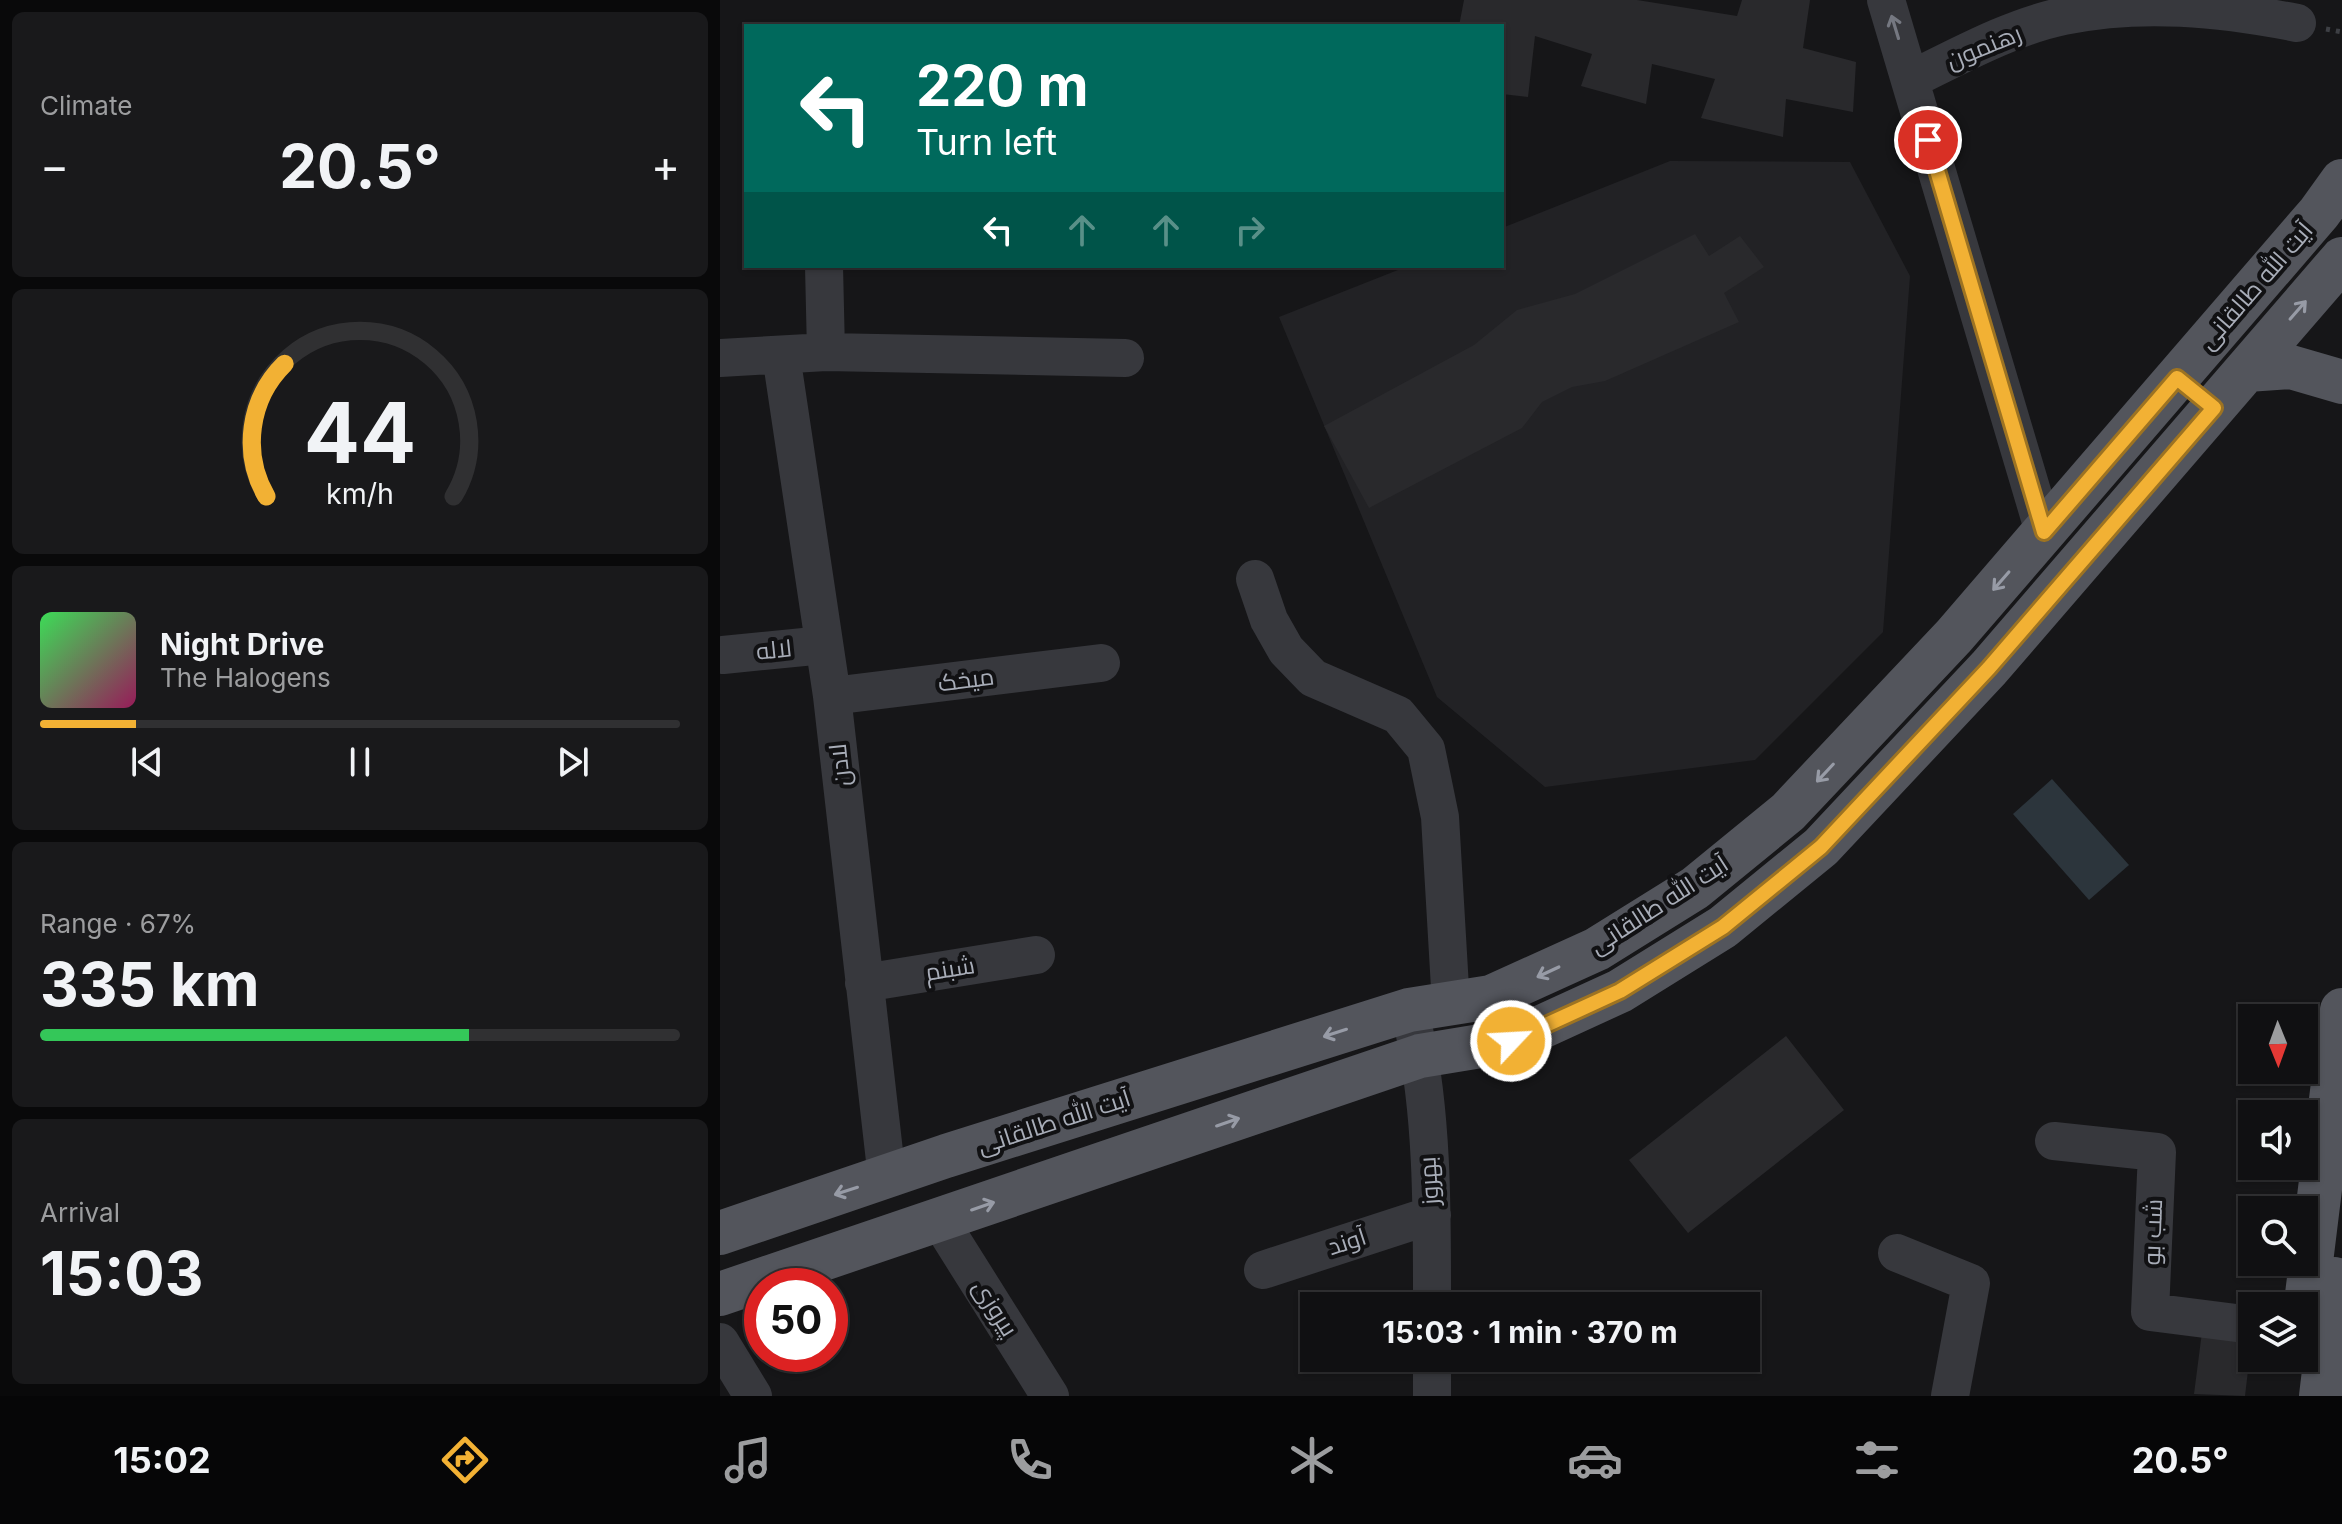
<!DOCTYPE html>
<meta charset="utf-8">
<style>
body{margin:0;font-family:Inter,Cairo,sans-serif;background:#19191b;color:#f1f3f6;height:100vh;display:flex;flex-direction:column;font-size:30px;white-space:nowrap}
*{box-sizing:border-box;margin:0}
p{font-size:26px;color:#9c9d9f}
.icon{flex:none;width:44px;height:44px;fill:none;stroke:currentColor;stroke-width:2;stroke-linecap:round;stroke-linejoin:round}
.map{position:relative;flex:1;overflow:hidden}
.drawer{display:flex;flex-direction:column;gap:12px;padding:12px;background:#09090a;width:720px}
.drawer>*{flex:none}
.guide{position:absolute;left:24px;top:24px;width:760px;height:244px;border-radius:0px;box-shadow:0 2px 6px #0004,0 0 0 2px #303032;background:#00695c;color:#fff;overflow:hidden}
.needle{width:52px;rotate:179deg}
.buttons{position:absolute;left:1518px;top:1004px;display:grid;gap:16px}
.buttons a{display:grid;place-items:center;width:80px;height:80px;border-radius:0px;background:#101012;box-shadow:0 2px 6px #0004,0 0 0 2px #303032;font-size:40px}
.speed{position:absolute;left:24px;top:1268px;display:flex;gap:16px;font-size:40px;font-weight:700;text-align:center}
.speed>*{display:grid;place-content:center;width:104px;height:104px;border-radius:50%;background:#101012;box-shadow:0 2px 6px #0004,0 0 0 2px #303032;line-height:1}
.speed .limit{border:12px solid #d22;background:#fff;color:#111}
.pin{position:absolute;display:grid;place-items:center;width:68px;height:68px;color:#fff;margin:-34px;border:4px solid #fff;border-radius:50%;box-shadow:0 2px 8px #0007}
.me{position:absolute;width:88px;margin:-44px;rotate:65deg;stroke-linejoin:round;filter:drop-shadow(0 0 6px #0008)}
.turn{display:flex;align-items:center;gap:28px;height:168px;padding:0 40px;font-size:36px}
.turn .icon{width:104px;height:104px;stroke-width:2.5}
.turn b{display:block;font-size:56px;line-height:68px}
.lanes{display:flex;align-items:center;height:76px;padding:0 40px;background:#0003;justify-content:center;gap:40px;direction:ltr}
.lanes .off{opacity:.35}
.big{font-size:60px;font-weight:700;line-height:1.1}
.drawer .tile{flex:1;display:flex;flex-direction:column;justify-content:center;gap:12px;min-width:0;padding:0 28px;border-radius:12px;background:#19191b}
.drawer .dial{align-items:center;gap:0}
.dial svg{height:208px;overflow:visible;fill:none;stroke:#303032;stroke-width:7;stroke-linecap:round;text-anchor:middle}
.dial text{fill:#f1f3f6;stroke:none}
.song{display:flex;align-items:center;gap:24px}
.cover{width:96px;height:96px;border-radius:12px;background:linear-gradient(135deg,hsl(130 70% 55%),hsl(330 70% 35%))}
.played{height:8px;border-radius:4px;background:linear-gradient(90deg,#f2b134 15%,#303032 15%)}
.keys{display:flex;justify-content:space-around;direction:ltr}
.heat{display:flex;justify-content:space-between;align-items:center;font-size:44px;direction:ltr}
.charge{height:12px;border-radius:6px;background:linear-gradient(90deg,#34c759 67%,#303032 0)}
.trip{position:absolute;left:580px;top:1292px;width:460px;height:80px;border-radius:0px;background:#101012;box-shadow:0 2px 6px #0004,0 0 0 2px #303032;font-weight:700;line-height:80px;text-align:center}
.dock{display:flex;height:128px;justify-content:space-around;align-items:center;background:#060607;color:#9c9d9f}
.dock .icon{width:56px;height:56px}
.dock .active{color:#f2b134}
.dock b{font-size:36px;color:#f1f3f6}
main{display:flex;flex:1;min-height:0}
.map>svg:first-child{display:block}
.built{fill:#222225}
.water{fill:#2c353c}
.building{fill:#29292c}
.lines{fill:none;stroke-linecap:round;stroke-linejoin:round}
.path{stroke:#3d3f44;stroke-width:5;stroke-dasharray:4 6;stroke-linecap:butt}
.minor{stroke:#37383d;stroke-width:38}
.major{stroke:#53555c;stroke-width:44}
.oneway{stroke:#757881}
.oneway2{stroke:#979ba6}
.route-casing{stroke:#9d7322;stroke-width:20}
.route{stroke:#f2b134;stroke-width:14}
.labels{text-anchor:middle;stroke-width:8;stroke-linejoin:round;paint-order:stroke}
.street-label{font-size:24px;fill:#a8adb8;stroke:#111113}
</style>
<main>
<section class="drawer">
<div class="tile"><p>Climate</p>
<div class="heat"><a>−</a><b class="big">20.5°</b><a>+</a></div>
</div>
<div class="tile dial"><svg viewBox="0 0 100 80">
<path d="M14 69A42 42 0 1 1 86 69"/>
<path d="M14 69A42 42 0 0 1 21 18" stroke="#f2b134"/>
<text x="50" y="56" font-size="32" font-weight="700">44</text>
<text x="50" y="72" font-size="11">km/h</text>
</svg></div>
<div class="tile">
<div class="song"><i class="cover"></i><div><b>Night Drive</b><p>The Halogens</p></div></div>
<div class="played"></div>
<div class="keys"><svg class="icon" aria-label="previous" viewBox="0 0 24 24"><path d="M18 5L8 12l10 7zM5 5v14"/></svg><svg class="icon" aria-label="pause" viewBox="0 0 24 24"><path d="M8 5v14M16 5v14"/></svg><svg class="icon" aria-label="next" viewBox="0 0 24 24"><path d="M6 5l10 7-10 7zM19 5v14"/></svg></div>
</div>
<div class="tile"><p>Range · 67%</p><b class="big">335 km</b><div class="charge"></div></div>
<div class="tile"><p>Arrival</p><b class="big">15:03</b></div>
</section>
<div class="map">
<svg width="1622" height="1396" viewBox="0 0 1622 1396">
<rect width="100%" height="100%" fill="#161618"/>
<path class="built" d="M 950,161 L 1130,162 L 1190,276 L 1163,632 L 1035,760 L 825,787 L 717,697 L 559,317 L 688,266 L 782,266 L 782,228 Z"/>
<path class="water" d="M 1332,779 L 1409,865 L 1369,900 L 1293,814 Z"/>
<path class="building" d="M 744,0 L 917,0 L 1017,16 L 1022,0 L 1090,0 L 1083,48 L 1136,62 L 1133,112 L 1066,99 L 1063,137 L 981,118 L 995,79 L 932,64 L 926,104 L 861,86 L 872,54 L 815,36 L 808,97 L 782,94 L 782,26 L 739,26 Z
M 975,234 L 989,256 L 1020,236 L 1044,267 L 1004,293 L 1019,322 L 885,381 L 852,387 L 822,402 L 802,428 L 649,508 L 604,426 L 754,345 L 797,310 L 855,294 Z
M 1066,1036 L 1124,1110 L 968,1233 L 909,1160 Z
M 1502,1331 L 1531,1345 L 1525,1396 L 1474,1394 L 1482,1332 Z"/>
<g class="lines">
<path class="path" d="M 1606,29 L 1622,32"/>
<path class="minor" d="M 1166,0 L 1324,532
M 1190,80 C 1239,56 1291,27 1344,16 C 1422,0 1500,8 1577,23
M 104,266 L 106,352
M 61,355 L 112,696 L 167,1178
M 0,358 L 106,352 L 405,358
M 535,579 L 549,620 L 566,650 L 593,678 L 678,715 L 706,749 L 720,817 L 731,1005
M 3,655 L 104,645
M 112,696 L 381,663
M 144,983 L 316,955
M 694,1030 C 713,1117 712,1217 712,1306
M 1334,1141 L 1437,1152 L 1430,1312 L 1532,1325
M 220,1221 L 330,1396
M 1177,1253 L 1251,1283 L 1230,1396
M 543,1270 L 712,1215
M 0,1342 L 33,1396
M 712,1358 L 712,1396"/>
<path class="major" d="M 1527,370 L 1571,367 L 1622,382
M 0,1233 L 226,1156 L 689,1010 L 771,997 L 877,949 L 975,888 L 1068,812 L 1234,636 L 1599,213 L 1622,181
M 0,1294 L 700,1056 L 791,1041 L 900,991 L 1003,927 L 1101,847 L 1269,668 L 1622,259
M 1584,1319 L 1622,1010
M 1601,1396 L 1615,1279"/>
</g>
<defs><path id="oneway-shaft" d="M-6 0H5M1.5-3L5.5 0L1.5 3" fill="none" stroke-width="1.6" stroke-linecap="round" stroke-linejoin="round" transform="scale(2)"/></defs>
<use class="oneway" href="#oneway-shaft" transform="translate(1175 27) rotate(-107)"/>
<g class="oneway2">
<use href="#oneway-shaft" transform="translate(1578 310) rotate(-49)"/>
<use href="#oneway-shaft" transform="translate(1281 581) rotate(131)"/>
<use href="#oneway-shaft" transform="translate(1105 773) rotate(133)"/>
<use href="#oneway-shaft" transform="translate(828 972) rotate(155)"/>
<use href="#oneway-shaft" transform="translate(615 1033) rotate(162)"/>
<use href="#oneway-shaft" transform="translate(508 1122) rotate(-19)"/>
<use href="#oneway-shaft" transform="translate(126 1191) rotate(162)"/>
<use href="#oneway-shaft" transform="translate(263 1206) rotate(-19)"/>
</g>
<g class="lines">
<defs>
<path id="route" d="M 791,1041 L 900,991 L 1003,927 L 1101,847 L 1269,668 L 1494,408 L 1457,378 L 1324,532 L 1208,140"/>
</defs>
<use href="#route" class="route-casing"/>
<use href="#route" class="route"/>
</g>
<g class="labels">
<g class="street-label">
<text transform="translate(1264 47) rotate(-22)" y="8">رهنمون</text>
<text transform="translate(1536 286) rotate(-49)" y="8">آیت الله طالقانی</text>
<text transform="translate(54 650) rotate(-6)" y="8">لاله</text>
<text transform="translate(246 680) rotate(-7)" y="8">میخک</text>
<text transform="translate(120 765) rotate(-96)" y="8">لادن</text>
<text transform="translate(939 905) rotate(-33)" y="8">آیت الله طالقانی</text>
<text transform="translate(230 969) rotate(-9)" y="8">شبنم</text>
<text transform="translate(334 1122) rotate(-18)" y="8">آیت الله طالقانی</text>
<text transform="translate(709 1181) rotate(-94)" y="8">بهروز</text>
<text transform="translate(1433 1232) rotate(-88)" y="8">شب بو</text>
<text transform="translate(627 1242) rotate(-18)" y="8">آوند</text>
<text transform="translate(275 1308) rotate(58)" y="8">پیروزی</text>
</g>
</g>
</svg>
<div class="buttons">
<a><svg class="needle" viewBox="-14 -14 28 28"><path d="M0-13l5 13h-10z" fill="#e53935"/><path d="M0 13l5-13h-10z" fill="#9c9d9f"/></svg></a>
<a><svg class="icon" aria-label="sound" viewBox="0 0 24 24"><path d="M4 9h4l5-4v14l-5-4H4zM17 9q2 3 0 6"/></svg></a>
<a><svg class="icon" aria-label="search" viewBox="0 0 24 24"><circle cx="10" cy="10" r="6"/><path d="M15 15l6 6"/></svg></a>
<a><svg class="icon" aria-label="layers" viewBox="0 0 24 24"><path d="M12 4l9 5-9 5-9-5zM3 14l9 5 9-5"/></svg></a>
</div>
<div class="speed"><div class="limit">50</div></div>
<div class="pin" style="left:1208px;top:140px;background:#d93025"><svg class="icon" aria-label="arrive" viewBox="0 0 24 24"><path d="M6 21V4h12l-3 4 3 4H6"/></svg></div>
<svg class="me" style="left:791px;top:1041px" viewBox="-20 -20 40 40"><circle r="17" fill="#f2b134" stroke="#fff" stroke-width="3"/><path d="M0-11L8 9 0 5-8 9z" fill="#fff"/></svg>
<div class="trip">15:03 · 1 min · 370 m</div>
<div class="guide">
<div class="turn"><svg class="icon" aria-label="left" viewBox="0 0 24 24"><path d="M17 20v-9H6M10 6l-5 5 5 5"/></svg><div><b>220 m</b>Turn left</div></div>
<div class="lanes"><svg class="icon" aria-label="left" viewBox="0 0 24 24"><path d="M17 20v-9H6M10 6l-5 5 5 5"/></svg><svg class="icon off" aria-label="ahead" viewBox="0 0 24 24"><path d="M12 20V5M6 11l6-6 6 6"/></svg><svg class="icon off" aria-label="ahead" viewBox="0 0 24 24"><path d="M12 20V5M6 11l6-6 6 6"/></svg><svg class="icon off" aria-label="right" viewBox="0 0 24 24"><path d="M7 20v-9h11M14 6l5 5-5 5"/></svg></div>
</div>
</div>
</main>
<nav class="dock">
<b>15:02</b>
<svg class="icon active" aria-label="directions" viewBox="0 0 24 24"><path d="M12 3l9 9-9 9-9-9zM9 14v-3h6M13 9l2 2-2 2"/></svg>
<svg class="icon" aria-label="music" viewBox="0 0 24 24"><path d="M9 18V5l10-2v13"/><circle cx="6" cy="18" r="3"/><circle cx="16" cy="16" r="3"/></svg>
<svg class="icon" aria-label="phone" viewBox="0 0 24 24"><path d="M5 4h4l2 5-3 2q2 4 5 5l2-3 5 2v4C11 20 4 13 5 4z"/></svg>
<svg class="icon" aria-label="climate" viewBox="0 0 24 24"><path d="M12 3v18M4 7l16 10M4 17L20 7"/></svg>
<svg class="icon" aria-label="car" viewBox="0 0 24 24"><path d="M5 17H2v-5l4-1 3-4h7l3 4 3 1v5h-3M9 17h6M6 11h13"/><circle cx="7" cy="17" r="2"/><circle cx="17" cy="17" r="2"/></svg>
<svg class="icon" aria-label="filters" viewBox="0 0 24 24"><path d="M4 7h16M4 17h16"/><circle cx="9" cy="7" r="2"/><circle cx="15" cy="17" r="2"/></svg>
<b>20.5°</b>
</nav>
